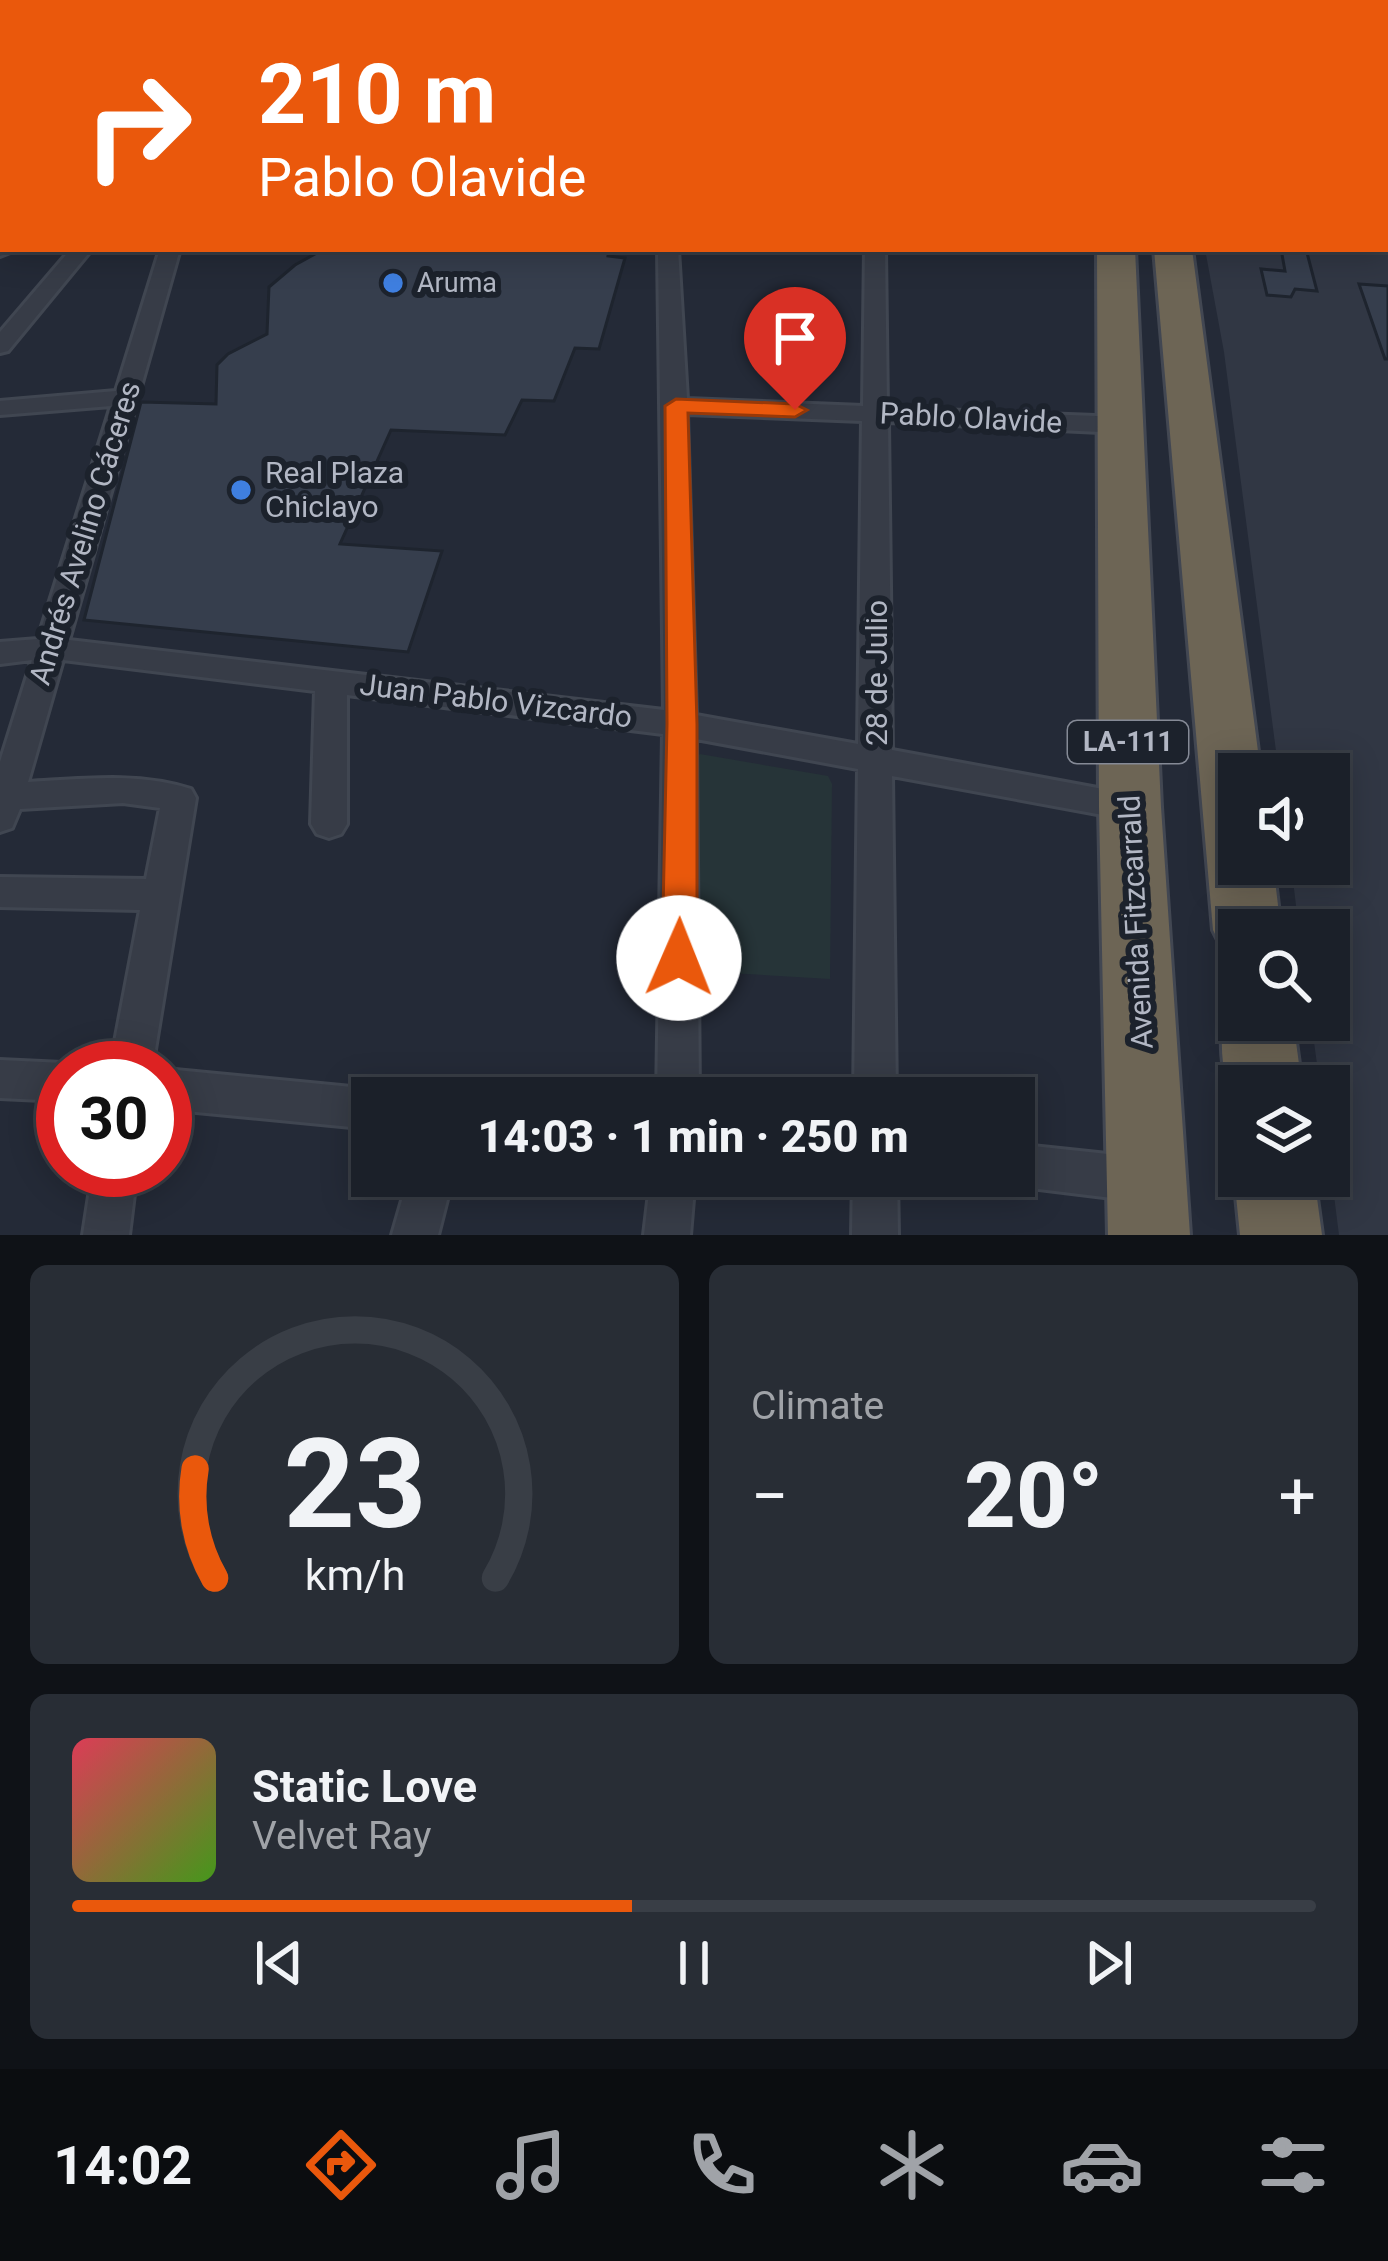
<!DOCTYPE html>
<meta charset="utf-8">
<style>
body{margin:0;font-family:Roboto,sans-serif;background:#282d35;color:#f1f3f6;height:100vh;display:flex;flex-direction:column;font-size:45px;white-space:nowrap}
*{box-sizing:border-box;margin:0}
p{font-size:39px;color:#a0a3a8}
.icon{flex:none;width:66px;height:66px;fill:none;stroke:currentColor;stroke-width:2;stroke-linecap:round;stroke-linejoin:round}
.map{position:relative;height:1235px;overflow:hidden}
.side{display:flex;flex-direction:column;gap:30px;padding:30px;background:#0f1217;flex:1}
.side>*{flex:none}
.guide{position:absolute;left:0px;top:0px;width:1389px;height:252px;box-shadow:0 6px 30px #0003,0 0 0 3px #393e46;background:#ea580c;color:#fff;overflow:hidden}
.tools{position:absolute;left:1218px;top:753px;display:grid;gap:24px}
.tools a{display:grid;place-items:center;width:132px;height:132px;border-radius:0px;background:#1b2029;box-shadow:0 6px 30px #0003,0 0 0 3px #393e46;font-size:60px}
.speed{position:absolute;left:36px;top:1041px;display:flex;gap:24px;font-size:60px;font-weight:700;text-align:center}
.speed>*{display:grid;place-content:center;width:156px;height:156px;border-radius:50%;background:#1b2029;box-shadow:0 6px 30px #0003,0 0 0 3px #393e46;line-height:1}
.speed .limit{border:18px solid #d22;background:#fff;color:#111}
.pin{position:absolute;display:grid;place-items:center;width:102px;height:102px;color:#fff;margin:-123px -51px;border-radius:50% 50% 50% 0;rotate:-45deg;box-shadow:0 0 12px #0007}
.pin .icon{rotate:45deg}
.me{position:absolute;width:132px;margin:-66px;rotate:1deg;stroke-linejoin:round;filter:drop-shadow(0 0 9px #0008)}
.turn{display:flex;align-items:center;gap:42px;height:252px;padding:0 60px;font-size:54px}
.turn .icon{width:156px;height:156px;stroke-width:2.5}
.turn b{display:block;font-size:84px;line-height:102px}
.big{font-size:90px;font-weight:800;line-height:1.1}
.side .widget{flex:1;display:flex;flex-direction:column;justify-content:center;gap:18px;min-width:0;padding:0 42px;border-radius:18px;background:#282d35}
.side .dial{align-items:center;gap:0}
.dial svg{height:312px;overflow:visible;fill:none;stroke:#393e46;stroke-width:7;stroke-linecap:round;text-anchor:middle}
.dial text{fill:#f1f3f6;stroke:none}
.song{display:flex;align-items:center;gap:36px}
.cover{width:144px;height:144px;border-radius:18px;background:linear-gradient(135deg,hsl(350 70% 55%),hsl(100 70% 35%))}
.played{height:12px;border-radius:6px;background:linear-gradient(90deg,#ea580c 45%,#393e46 45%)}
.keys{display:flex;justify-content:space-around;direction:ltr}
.heat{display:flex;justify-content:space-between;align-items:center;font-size:66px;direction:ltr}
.side .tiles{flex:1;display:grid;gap:30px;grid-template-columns:1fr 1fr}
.widget:last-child{grid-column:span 2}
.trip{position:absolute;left:351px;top:1077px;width:684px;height:120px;border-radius:0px;background:#1b2029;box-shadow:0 6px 30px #0003,0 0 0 3px #393e46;font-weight:800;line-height:120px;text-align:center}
.dock{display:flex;height:192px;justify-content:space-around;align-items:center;background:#0b0d10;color:#a0a3a8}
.dock .icon{width:84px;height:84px}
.dock .selected{color:#ea580c}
.dock b{font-size:54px;color:#f1f3f6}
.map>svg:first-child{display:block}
.airport{fill:#313744}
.green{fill:#263438}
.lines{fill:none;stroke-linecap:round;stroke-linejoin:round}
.canal{fill:#182133;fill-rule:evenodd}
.building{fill:#363e4d;stroke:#1e242e;stroke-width:3}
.street-casing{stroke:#404651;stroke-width:6}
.secondary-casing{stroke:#404651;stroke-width:6}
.primary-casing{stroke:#404651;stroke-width:6}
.highway-casing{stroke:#424752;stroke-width:6}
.street{fill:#373c47;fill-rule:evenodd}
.secondary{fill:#464c5a;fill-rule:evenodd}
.primary{fill:#555b67;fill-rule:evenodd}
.highway{fill:#6d6555;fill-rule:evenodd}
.route{fill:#ea580c;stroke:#983908;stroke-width:3}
.shop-dot{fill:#3f7fe0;stroke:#1c222c;stroke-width:4.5}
.labels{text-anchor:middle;stroke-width:12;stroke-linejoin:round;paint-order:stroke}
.far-poi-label{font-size:27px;fill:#b2b7c4;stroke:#1c222c;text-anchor:start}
.shield{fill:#1c222c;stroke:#858a96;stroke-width:3}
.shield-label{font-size:27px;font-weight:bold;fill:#b2b7c4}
.street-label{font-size:30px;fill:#b2b7c4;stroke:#1c222c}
.poi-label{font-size:30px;fill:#b2b7c4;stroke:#1c222c;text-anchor:start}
</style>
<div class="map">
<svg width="1388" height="1235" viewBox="0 0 1388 1235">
<rect width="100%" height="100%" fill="#242a37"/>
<path class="airport" d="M 1181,0 L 1388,0 L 1388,1235 L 1339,1235 L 1329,1156 L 1329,1086 L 1320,1086 L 1311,1020 L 1329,1020 L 1329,930 L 1299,930 L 1291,864 L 1329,864 L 1329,774 L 1279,774 L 1224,352 L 1205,249 L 1386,249 L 1386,3 Z"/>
<path class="green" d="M 700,754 L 828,776 L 832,784 L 830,979 L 694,971 L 692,762 Z"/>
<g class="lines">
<path class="canal" d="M 1113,0 L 1127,0 L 1128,3 L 1114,3 Z"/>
</g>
<path class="building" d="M 324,249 L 609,249 L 608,256 L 625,258 L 599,349 L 575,348 L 554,401 L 522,400 L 505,435 L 391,430 L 340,544 L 442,551 L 408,652 L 84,620 L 141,402 L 216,404 L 217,365 L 228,354 L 267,334 L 269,287 L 295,265 Z
M 1281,249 L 1306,249 L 1317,291 L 1295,289 L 1291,297 L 1267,295 L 1261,269 L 1285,271 Z
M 1359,284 L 1388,286 L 1388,359 L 1385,359 Z"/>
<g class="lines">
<defs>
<path id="street" d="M 3,53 L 3,63 L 0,64 L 0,54 Z
M 0,115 L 3,115 L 0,126 Z
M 3,243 L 3,249 L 18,249 L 0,256 Z
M 71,249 L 92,249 L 8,351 L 0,353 L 0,332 Z
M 160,249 L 180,249 L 69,640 L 664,710 L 658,249 L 678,249 L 687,399 L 863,406 L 865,249 L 885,249 L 887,408 L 1122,417 L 1135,425 L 1122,433 L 888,422 L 892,750 L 1130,794 L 1142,797 L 1147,807 L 1142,817 L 1130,820 L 892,776 L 896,1098 L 854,1098 L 858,769 L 696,739 L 699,1098 L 657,1098 L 663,734 L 347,695 L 347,824 L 341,834 L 329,838 L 317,834 L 311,824 L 315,691 L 63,660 L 28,782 C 82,779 138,772 191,789 L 196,798 L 152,1068 L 110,1068 L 140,910 L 0,907 L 0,877 L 146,879 L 160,808 L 123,803 L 20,809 L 12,828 L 0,832 L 0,762 L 32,660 L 0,664 L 0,642 L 38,639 L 111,406 L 0,415 L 0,401 L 116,391 ZM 687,414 L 862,421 L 858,744 L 696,715 Z
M 0,1060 L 63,1063 L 77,1068 L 63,1068 L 63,1101 L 0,1098 Z
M 165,1069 L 372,1089 L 388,1098 L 372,1098 L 372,1129 L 165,1109 Z
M 1014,1144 L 1145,1158 L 1161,1165 L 1167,1180 L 1161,1195 L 1145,1202 L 1014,1186 L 997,1176 L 1014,1176 Z
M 93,1170 L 137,1170 L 129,1235 L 83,1235 Z
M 409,1176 L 453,1176 L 438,1235 L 392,1235 Z
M 651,1176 L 695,1176 L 690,1235 L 644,1235 Z
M 853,1176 L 897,1176 L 898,1235 L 852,1235 Z"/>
<path id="secondary" d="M 550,0 L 570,0 L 570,3 L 550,3 Z
M 0,5 L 3,5 L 3,17 L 0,17 Z"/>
<path id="primary" d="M 0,59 L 3,59 L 3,75 L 0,75 Z"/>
<path id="highway" d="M 1091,0 L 1117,0 L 1117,3 L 1091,3 Z
M 1132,0 L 1158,0 L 1158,3 L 1132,3 Z
M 1097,249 L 1135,249 L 1161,807 L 1190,1235 L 1108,1235 L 1099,807 Z
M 1154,249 L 1192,249 L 1261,774 L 1239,774 L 1239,864 L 1273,864 L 1281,930 L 1239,930 L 1239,956 L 1223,950 L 1213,930 Z
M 1239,994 L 1239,1020 L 1293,1020 L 1302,1086 L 1239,1086 L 1239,1111 C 1220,1079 1216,1031 1231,997 Z
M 1239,1165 L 1239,1176 L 1314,1176 L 1322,1235 L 1240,1235 L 1234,1176 Z"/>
</defs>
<use href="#street" class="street-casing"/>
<use href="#secondary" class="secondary-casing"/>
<use href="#primary" class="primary-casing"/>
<use href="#highway" class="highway-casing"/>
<use href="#street" class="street"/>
<use href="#secondary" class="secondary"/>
<use href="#primary" class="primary"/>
<use href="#highway" class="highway"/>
</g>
<path class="route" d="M 676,399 L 795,404 L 807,410 L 795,417 L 688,413 L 697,724 L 697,958 L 692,969 L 679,973 L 667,969 L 662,958 L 667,724 L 665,406 Z"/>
<g class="shop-dot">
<circle cx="393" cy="283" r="12"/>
<circle cx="241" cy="490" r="12"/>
</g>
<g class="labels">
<g class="far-poi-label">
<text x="417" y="292">Aruma</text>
</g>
<rect class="shield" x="1068" y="721" width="120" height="42" rx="9"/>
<g class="shield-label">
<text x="1128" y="751">LA-111</text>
</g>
<g class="street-label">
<text transform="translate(971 418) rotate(3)" y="10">Pablo Olavide</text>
<text transform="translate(85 533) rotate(-73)" y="10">Andrés Avelino Cáceres</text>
<text transform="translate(877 673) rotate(-90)" y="10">28 de Julio</text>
<text transform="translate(496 701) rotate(7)" y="10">Juan Pablo Vizcardo</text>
<text transform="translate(1136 922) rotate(-93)" y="10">Avenida Fitzcarrald</text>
</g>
<g class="poi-label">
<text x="265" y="483">Real Plaza<tspan x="265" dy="34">Chiclayo</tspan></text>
</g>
</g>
</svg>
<div class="tools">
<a><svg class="icon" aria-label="sound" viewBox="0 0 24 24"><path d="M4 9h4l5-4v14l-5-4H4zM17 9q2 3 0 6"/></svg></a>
<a><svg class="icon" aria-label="search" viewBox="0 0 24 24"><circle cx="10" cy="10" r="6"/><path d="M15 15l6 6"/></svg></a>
<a><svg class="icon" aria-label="layers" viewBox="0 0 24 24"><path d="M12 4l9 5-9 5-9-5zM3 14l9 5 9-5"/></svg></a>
</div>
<div class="speed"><div class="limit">30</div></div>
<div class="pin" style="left:795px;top:410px;background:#d93025"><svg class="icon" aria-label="arrive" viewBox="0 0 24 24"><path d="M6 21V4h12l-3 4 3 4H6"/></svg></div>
<svg class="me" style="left:679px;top:958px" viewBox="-20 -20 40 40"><circle r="19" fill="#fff"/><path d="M0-13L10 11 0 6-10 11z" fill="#ea580c"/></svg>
<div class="trip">14:03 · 1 min · 250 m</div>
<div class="guide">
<div class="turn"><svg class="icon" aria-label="right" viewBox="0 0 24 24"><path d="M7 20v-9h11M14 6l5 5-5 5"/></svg><div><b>210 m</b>Pablo Olavide</div></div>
</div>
</div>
<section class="side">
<div class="tiles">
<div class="widget dial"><svg viewBox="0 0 100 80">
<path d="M14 69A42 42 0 1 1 86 69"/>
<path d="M14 69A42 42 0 0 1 9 41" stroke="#ea580c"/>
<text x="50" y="56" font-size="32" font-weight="700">23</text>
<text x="50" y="72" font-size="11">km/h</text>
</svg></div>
<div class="widget"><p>Climate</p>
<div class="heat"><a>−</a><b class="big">20°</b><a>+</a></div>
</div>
<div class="widget">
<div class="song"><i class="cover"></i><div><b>Static Love</b><p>Velvet Ray</p></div></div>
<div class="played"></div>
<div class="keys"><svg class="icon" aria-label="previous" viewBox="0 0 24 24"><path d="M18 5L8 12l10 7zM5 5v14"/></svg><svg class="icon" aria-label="pause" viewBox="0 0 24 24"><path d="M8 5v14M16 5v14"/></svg><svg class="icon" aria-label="next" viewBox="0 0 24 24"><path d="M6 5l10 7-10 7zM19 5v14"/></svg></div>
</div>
</div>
</section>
<nav class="dock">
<b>14:02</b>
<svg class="icon selected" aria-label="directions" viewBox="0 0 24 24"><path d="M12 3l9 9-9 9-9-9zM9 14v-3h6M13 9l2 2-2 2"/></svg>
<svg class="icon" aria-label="music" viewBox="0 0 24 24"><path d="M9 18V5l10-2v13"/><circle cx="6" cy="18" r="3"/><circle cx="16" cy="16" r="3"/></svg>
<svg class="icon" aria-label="phone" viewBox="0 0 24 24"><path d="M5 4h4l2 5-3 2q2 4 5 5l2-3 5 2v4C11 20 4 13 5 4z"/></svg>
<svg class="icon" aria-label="climate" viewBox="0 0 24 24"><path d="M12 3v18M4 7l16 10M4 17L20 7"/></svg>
<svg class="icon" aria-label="car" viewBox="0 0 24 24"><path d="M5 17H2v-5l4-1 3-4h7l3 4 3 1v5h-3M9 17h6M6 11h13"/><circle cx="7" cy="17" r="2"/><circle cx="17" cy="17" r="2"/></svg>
<svg class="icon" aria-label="filters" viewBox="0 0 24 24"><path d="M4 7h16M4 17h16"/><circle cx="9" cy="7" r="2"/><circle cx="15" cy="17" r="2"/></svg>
</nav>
